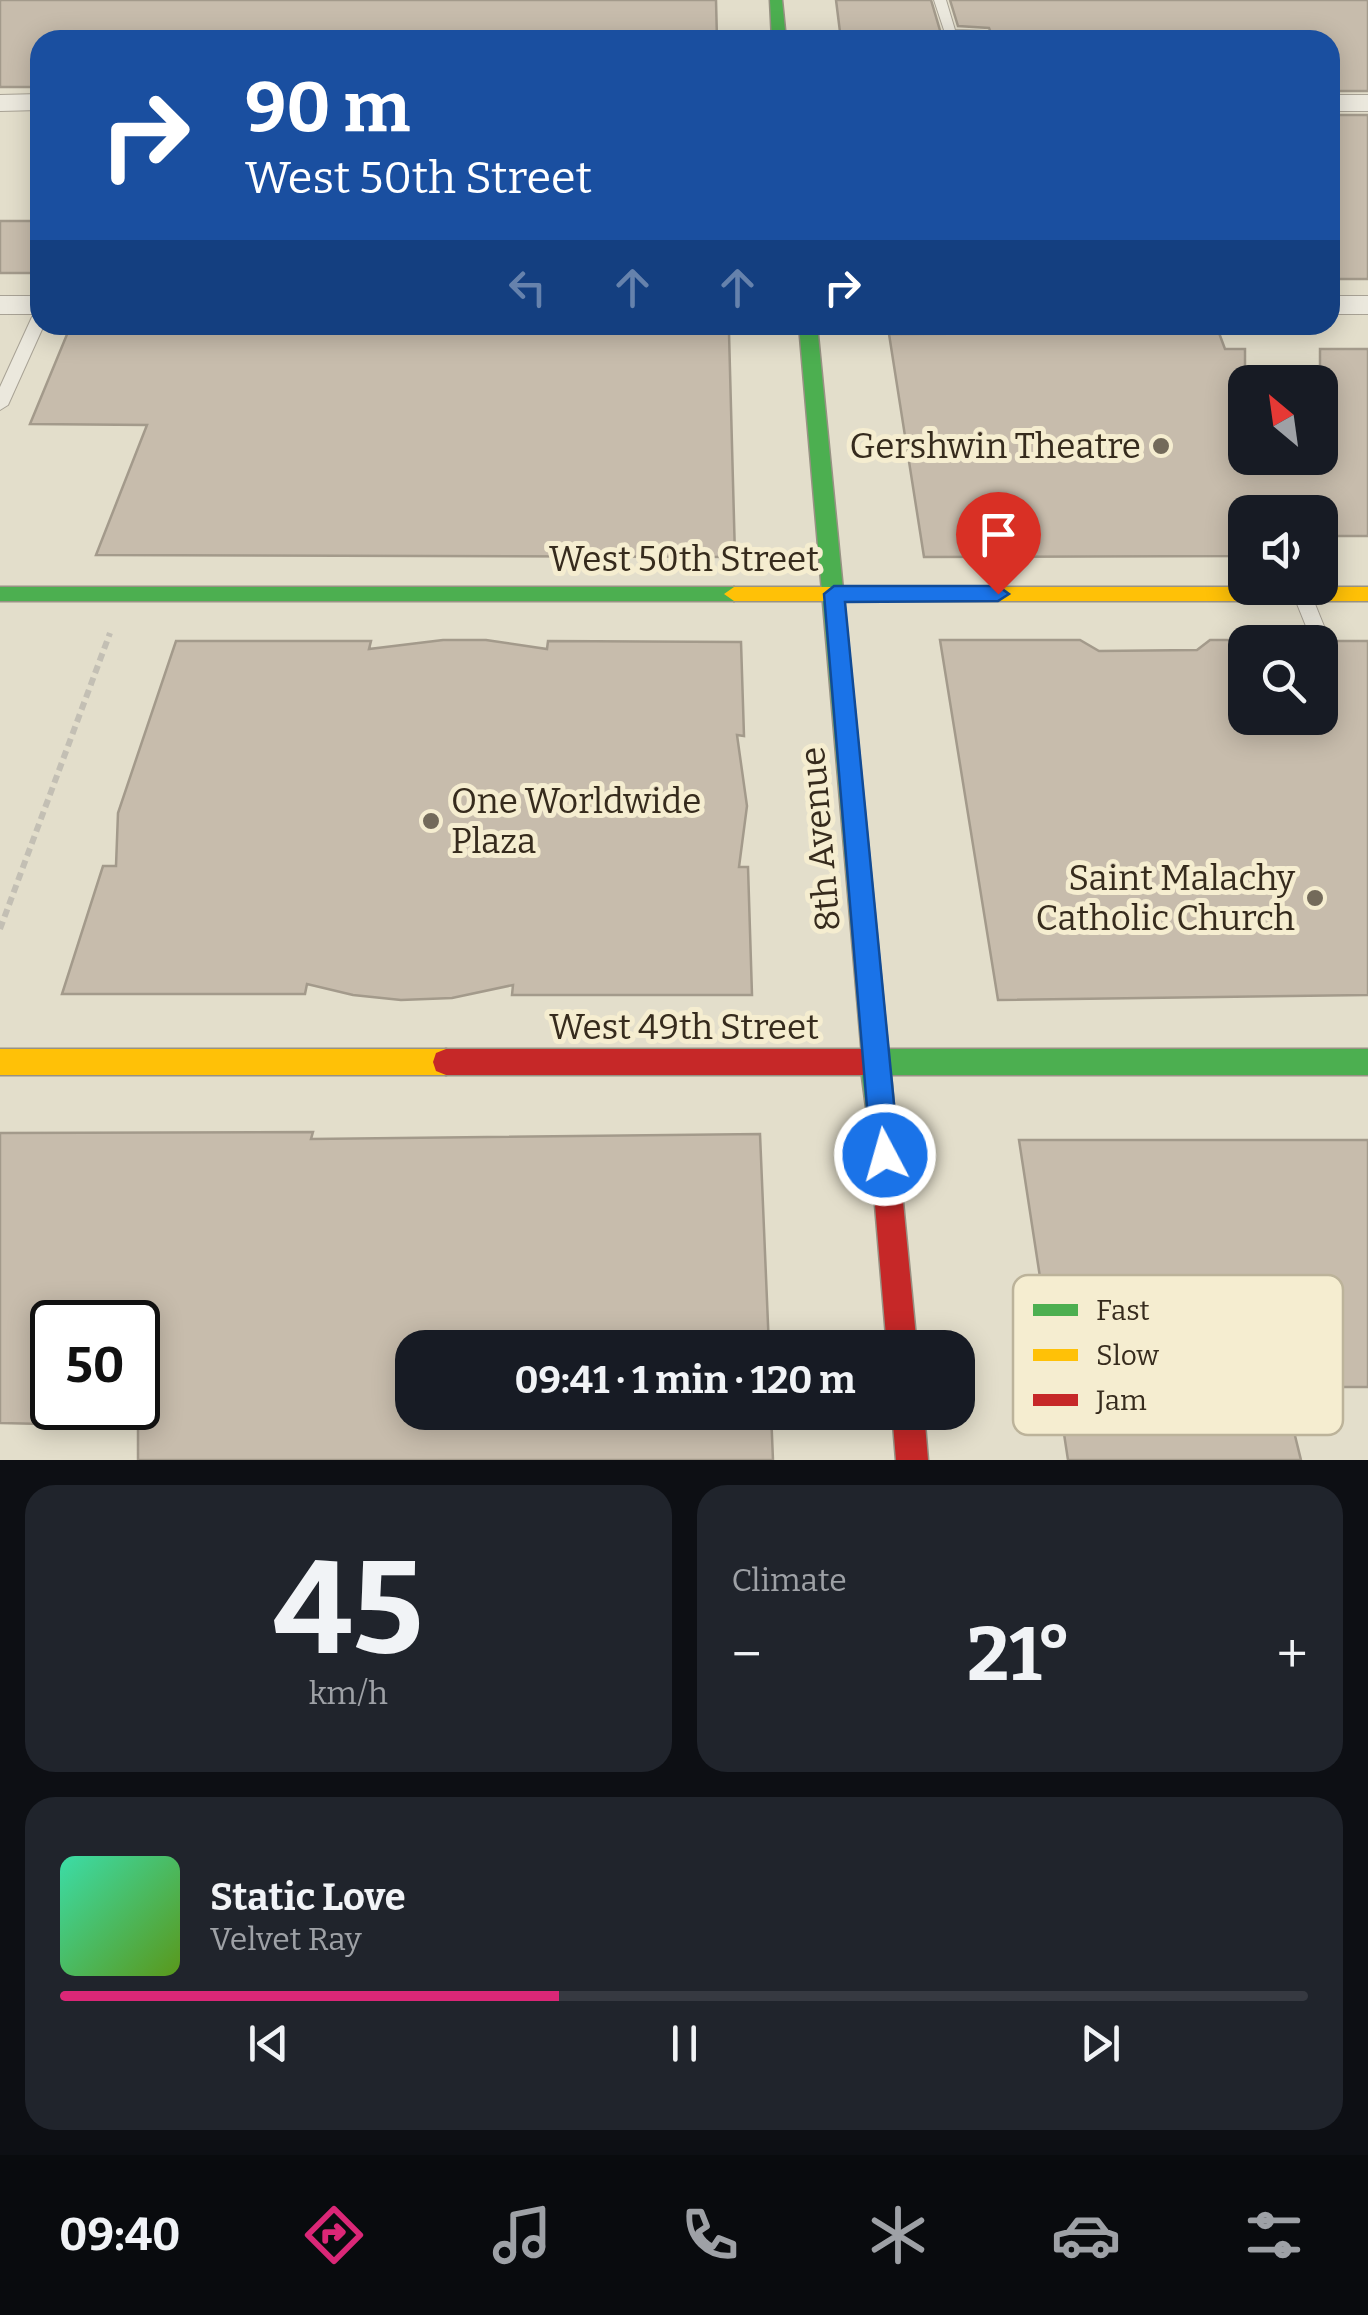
<!DOCTYPE html>
<meta charset="utf-8">
<style>
body{margin:0;font-family:Bitter,serif;background:#20242c;color:#f1f3f6;height:100vh;display:flex;flex-direction:column;font-size:38px;white-space:nowrap}
*{box-sizing:border-box;margin:0}
p{font-size:32px;color:#9ea1a6}
.icon{flex:none;width:55px;height:55px;fill:none;stroke:currentColor;stroke-width:2;stroke-linecap:round;stroke-linejoin:round}
.map{position:relative;height:1460px;overflow:hidden}
.drawer{display:flex;flex-direction:column;gap:25px;padding:25px;background:#0d0f14;flex:1}
.drawer>*{flex:none}
.hud{position:absolute;left:30px;top:30px;width:1310px;height:305px;border-radius:30px;box-shadow:0 5px 25px #0003;background:#1a4fa0;color:#fff;overflow:hidden}
.needle{width:65px;rotate:331deg}
.controls{position:absolute;left:1228px;top:365px;display:grid;gap:20px}
.controls a{display:grid;place-items:center;width:110px;height:110px;border-radius:20px;background:#171b24;box-shadow:0 5px 25px #0003;font-size:50px}
.speed{position:absolute;left:30px;top:1300px;display:flex;gap:20px;font-size:50px;font-weight:700;text-align:center}
.speed>*{display:grid;place-content:center;width:130px;height:130px;border-radius:50%;background:#171b24;box-shadow:0 5px 25px #0003;line-height:1}
.speed .limit{border:5px solid #111;border-radius:15px;background:#fff;color:#111}
.pin{position:absolute;display:grid;place-items:center;width:85px;height:85px;color:#fff;margin:-102px -42px;border-radius:50% 50% 50% 0;rotate:-45deg;box-shadow:0 0 10px #0007}
.pin .icon{rotate:45deg}
.me{position:absolute;width:110px;margin:-55px;rotate:354deg;stroke-linejoin:round;filter:drop-shadow(0 0 8px #0008)}
.turn{display:flex;align-items:center;gap:35px;height:210px;padding:0 50px;font-size:45px}
.turn .icon{width:130px;height:130px;stroke-width:2.5}
.turn b{display:block;font-size:70px;line-height:85px}
.lanes{display:flex;align-items:center;height:95px;padding:0 50px;background:#0003;justify-content:center;gap:50px;direction:ltr}
.lanes .off{opacity:.35}
.big{font-size:75px;font-weight:700;line-height:1.1}
.drawer .widget{flex:1;display:flex;flex-direction:column;justify-content:center;gap:15px;min-width:0;padding:0 35px;border-radius:30px;background:#20242c}
.drawer .dial{align-items:center;gap:0}
.dial b{font-size:130px;line-height:1}
.song{display:flex;align-items:center;gap:30px}
.cover{width:120px;height:120px;border-radius:15px;background:linear-gradient(135deg,hsl(160 70% 55%),hsl(90 70% 35%))}
.played{height:10px;border-radius:5px;background:linear-gradient(90deg,#db2777 40%,#363941 40%)}
.keys{display:flex;justify-content:space-around;direction:ltr}
.heat{display:flex;justify-content:space-between;align-items:center;font-size:55px;direction:ltr}
.drawer .tiles{flex:1;display:grid;gap:25px;grid-template-columns:1fr 1fr}
.widget:last-child{grid-column:span 2}
.trip{position:absolute;left:395px;top:1330px;width:580px;height:100px;border-radius:30px;background:#171b24;box-shadow:0 5px 25px #0003;font-weight:700;line-height:100px;text-align:center}
.tab-bar{display:flex;height:160px;justify-content:space-around;align-items:center;background:#090b0e;color:#9ea1a6}
.tab-bar .icon{width:70px;height:70px}
.tab-bar .active{color:#db2777}
.tab-bar b{font-size:45px;color:#f1f3f6}
.map>svg:first-child{display:block}
.building{fill:#c7bcac;stroke:#a39a8b;stroke-width:2.5}
.lines{fill:none;stroke-linecap:round;stroke-linejoin:round}
.lane-casing{stroke:#a8a295;stroke-width:2}
.street-casing{stroke:#a8a295;stroke-width:2}
.fast-casing{stroke:#989284;stroke-width:3}
.slow-casing{stroke:#989284;stroke-width:3}
.jam-casing{stroke:#989284;stroke-width:3}
.path{stroke:#c3bfb4;stroke-width:6;stroke-dasharray:8 5;stroke-linecap:butt}
.lane{fill:#ebe8dd;fill-rule:evenodd}
.street{fill:#ebe8dd;fill-rule:evenodd}
.fast{fill:#4caf50;fill-rule:evenodd}
.slow{fill:#ffc107;fill-rule:evenodd}
.jam{fill:#c62828;fill-rule:evenodd}
.route{fill:#1a73e8;stroke:#114b97;stroke-width:2.5}
.poi-dot{fill:#736a5a;stroke:#f5edd0;stroke-width:4}
.labels{text-anchor:middle;stroke-width:10;stroke-linejoin:round;paint-order:stroke}
.poi-label{font-size:35px;fill:#362b1d;stroke:#f5edd0;text-anchor:end}
.street-label{font-size:35px;fill:#362b1d;stroke:#f5edd0}
.key{fill:#f5edd0;stroke:#bcb39a;stroke-width:2.5}
.key-label{font-size:28px;fill:#362b1d}
</style>
<div class="map">
<svg width="1368" height="1460" viewBox="0 0 1368 1460">
<rect width="100%" height="100%" fill="#e3decb"/>
<path class="building" d="M 0,0 L 716,0 L 717,40 L 40,40 L 40,87 L 0,87 Z
M 836,0 L 931,0 L 942,37 L 949,40 L 841,40 Z
M 950,0 L 1368,0 L 1368,91 L 1330,91 L 1330,40 L 994,40 L 989,28 L 958,26 Z
M 1330,115 L 1368,115 L 1368,279 L 1330,279 Z
M 0,221 L 40,221 L 40,273 L 0,273 Z
M 68,332 L 729,333 L 735,557 L 96,555 L 147,425 L 30,424 Z
M 1219,333 L 1225,349 L 1245,349 L 1245,458 L 1320,458 L 1320,349 L 1368,349 L 1368,536 L 1320,536 L 1320,512 L 1245,512 L 1245,556 L 924,557 L 889,334 Z
M 443,640 L 486,640 L 547,649 L 548,641 L 741,642 L 744,736 L 737,735 L 747,806 L 739,867 L 748,867 L 752,995 L 512,995 L 513,985 L 452,998 L 401,1000 L 353,995 L 307,984 L 305,994 L 62,994 L 103,866 L 116,866 L 118,813 L 176,641 L 371,641 L 369,649 Z
M 940,640 L 1080,640 L 1099,651 L 1197,650 L 1210,640 L 1245,640 L 1245,718 L 1320,718 L 1320,651 L 1329,650 L 1333,641 L 1368,641 L 1368,995 L 998,1000 Z
M 313,1132 L 311,1139 L 760,1134 L 769,1348 L 412,1348 L 412,1412 L 771,1412 L 773,1460 L 138,1460 L 138,1322 L 52,1322 L 52,1391 L 44,1424 L 0,1423 L 0,1133 Z
M 1019,1140 L 1368,1140 L 1368,1387 L 1283,1387 L 1301,1460 L 1068,1460 Z"/>
<g class="lines">
<defs>
<path id="lane" d="M 934,0 L 946,0 L 955,30 L 987,31 L 990,40 L 946,36 Z
M 40,312 L 40,325 L 44,325 L 8,405 L 0,410 L 0,387 L 32,317 Z
M 1301,588 L 1311,594 L 1330,641 L 1328,646 L 1321,648 L 1320,642 L 1312,641 L 1293,594 Z"/>
<path id="street" d="M 40,94 L 40,110 L 0,111 L 0,95 Z
M 1330,95 L 1368,95 L 1368,111 L 1330,111 Z
M 0,296 L 40,296 L 40,314 L 0,314 Z
M 1330,296 L 1368,296 L 1368,314 L 1330,314 Z"/>
<path id="fast" d="M 770,0 L 782,0 L 786,40 L 772,40 Z
M 799,325 L 817,325 L 888,1049 L 1368,1049 L 1368,1075 L 891,1075 L 901,1181 L 897,1191 L 887,1195 L 877,1191 L 860,1062 L 862,1056 Z
M 0,587 L 734,587 L 744,594 L 734,601 L 0,601 Z"/>
<path id="slow" d="M 734,587 L 1368,587 L 1368,601 L 734,601 L 724,594 Z
M 0,1049 L 446,1049 L 456,1053 L 459,1062 L 456,1071 L 446,1075 L 0,1075 Z"/>
<path id="jam" d="M 446,1049 L 873,1049 L 883,1053 L 886,1062 L 883,1071 L 873,1075 L 446,1075 L 436,1071 L 433,1062 L 436,1053 Z
M 887,1167 L 897,1171 L 901,1181 L 917,1348 L 887,1348 L 873,1181 L 877,1171 Z
M 892,1412 L 924,1412 L 928,1460 L 896,1460 Z"/>
</defs>
<use href="#lane" class="lane-casing"/>
<use href="#street" class="street-casing"/>
<use href="#fast" class="fast-casing"/>
<use href="#slow" class="slow-casing"/>
<use href="#jam" class="jam-casing"/>
<path class="path" d="M 0,929 L 110,633"/>
<use href="#lane" class="lane"/>
<use href="#street" class="street"/>
<use href="#fast" class="fast"/>
<use href="#slow" class="slow"/>
<use href="#jam" class="jam"/>
</g>
<path class="route" d="M 834,586 L 998,586 L 1009,594 L 998,601 L 845,602 L 899,1155 L 895,1165 L 885,1169 L 875,1165 L 871,1155 L 824,594 Z"/>
<g class="poi-dot">
<circle cx="1161" cy="446" r="10"/>
<circle cx="431" cy="821" r="10"/>
<circle cx="1315" cy="898" r="10"/>
</g>
<g class="labels">
<g class="poi-label">
<text x="1141" y="458">Gershwin Theatre</text>
<text x="451" y="813" text-anchor="start">One Worldwide<tspan x="451" dy="40">Plaza</tspan></text>
<text x="1295" y="890">Saint Malachy<tspan x="1295" dy="40">Catholic Church</tspan></text>
</g>
<g class="street-label">
<text x="684" y="571">West 50th Street</text>
<text transform="translate(820 839) rotate(-95)" y="12">8th Avenue</text>
<text x="684" y="1039">West 49th Street</text>
</g>
</g>
<rect x="1013" y="1275" width="330" height="160" rx="15" class="key"/>
<rect x="1033" y="1304" width="45" height="12" fill="#4caf50"/>
<rect x="1033" y="1349" width="45" height="12" fill="#ffc107"/>
<rect x="1033" y="1394" width="45" height="12" fill="#c62828"/>
<g class="key-label">
<text x="1096" y="1320">Fast</text>
<text x="1096" y="1365">Slow</text>
<text x="1096" y="1410">Jam</text>
</g>
</svg>
<div class="controls">
<a><svg class="needle" viewBox="-14 -14 28 28"><path d="M0-13l5 13h-10z" fill="#e53935"/><path d="M0 13l5-13h-10z" fill="#9ea1a6"/></svg></a>
<a><svg class="icon" aria-label="sound" viewBox="0 0 24 24"><path d="M4 9h4l5-4v14l-5-4H4zM17 9q2 3 0 6"/></svg></a>
<a><svg class="icon" aria-label="search" viewBox="0 0 24 24"><circle cx="10" cy="10" r="6"/><path d="M15 15l6 6"/></svg></a>
</div>
<div class="speed"><div class="limit">50</div></div>
<div class="pin" style="left:998px;top:594px;background:#d93025"><svg class="icon" aria-label="arrive" viewBox="0 0 24 24"><path d="M6 21V4h12l-3 4 3 4H6"/></svg></div>
<svg class="me" style="left:885px;top:1155px" viewBox="-20 -20 40 40"><circle r="17" fill="#1a73e8" stroke="#fff" stroke-width="3"/><path d="M0-11L8 9 0 5-8 9z" fill="#fff"/></svg>
<div class="trip">09:41 · 1 min · 120 m</div>
<div class="hud">
<div class="turn"><svg class="icon" aria-label="right" viewBox="0 0 24 24"><path d="M7 20v-9h11M14 6l5 5-5 5"/></svg><div><b>90 m</b>West 50th Street</div></div>
<div class="lanes"><svg class="icon off" aria-label="left" viewBox="0 0 24 24"><path d="M17 20v-9H6M10 6l-5 5 5 5"/></svg><svg class="icon off" aria-label="ahead" viewBox="0 0 24 24"><path d="M12 20V5M6 11l6-6 6 6"/></svg><svg class="icon off" aria-label="ahead" viewBox="0 0 24 24"><path d="M12 20V5M6 11l6-6 6 6"/></svg><svg class="icon" aria-label="right" viewBox="0 0 24 24"><path d="M7 20v-9h11M14 6l5 5-5 5"/></svg></div>
</div>
</div>
<section class="drawer">
<div class="tiles">
<div class="widget dial"><b>45</b><p>km/h</p></div>
<div class="widget"><p>Climate</p>
<div class="heat"><a>−</a><b class="big">21°</b><a>+</a></div>
</div>
<div class="widget">
<div class="song"><i class="cover"></i><div><b>Static Love</b><p>Velvet Ray</p></div></div>
<div class="played"></div>
<div class="keys"><svg class="icon" aria-label="previous" viewBox="0 0 24 24"><path d="M18 5L8 12l10 7zM5 5v14"/></svg><svg class="icon" aria-label="pause" viewBox="0 0 24 24"><path d="M8 5v14M16 5v14"/></svg><svg class="icon" aria-label="next" viewBox="0 0 24 24"><path d="M6 5l10 7-10 7zM19 5v14"/></svg></div>
</div>
</div>
</section>
<nav class="tab-bar">
<b>09:40</b>
<svg class="icon active" aria-label="directions" viewBox="0 0 24 24"><path d="M12 3l9 9-9 9-9-9zM9 14v-3h6M13 9l2 2-2 2"/></svg>
<svg class="icon" aria-label="music" viewBox="0 0 24 24"><path d="M9 18V5l10-2v13"/><circle cx="6" cy="18" r="3"/><circle cx="16" cy="16" r="3"/></svg>
<svg class="icon" aria-label="phone" viewBox="0 0 24 24"><path d="M5 4h4l2 5-3 2q2 4 5 5l2-3 5 2v4C11 20 4 13 5 4z"/></svg>
<svg class="icon" aria-label="climate" viewBox="0 0 24 24"><path d="M12 3v18M4 7l16 10M4 17L20 7"/></svg>
<svg class="icon" aria-label="car" viewBox="0 0 24 24"><path d="M5 17H2v-5l4-1 3-4h7l3 4 3 1v5h-3M9 17h6M6 11h13"/><circle cx="7" cy="17" r="2"/><circle cx="17" cy="17" r="2"/></svg>
<svg class="icon" aria-label="filters" viewBox="0 0 24 24"><path d="M4 7h16M4 17h16"/><circle cx="9" cy="7" r="2"/><circle cx="15" cy="17" r="2"/></svg>
</nav>
